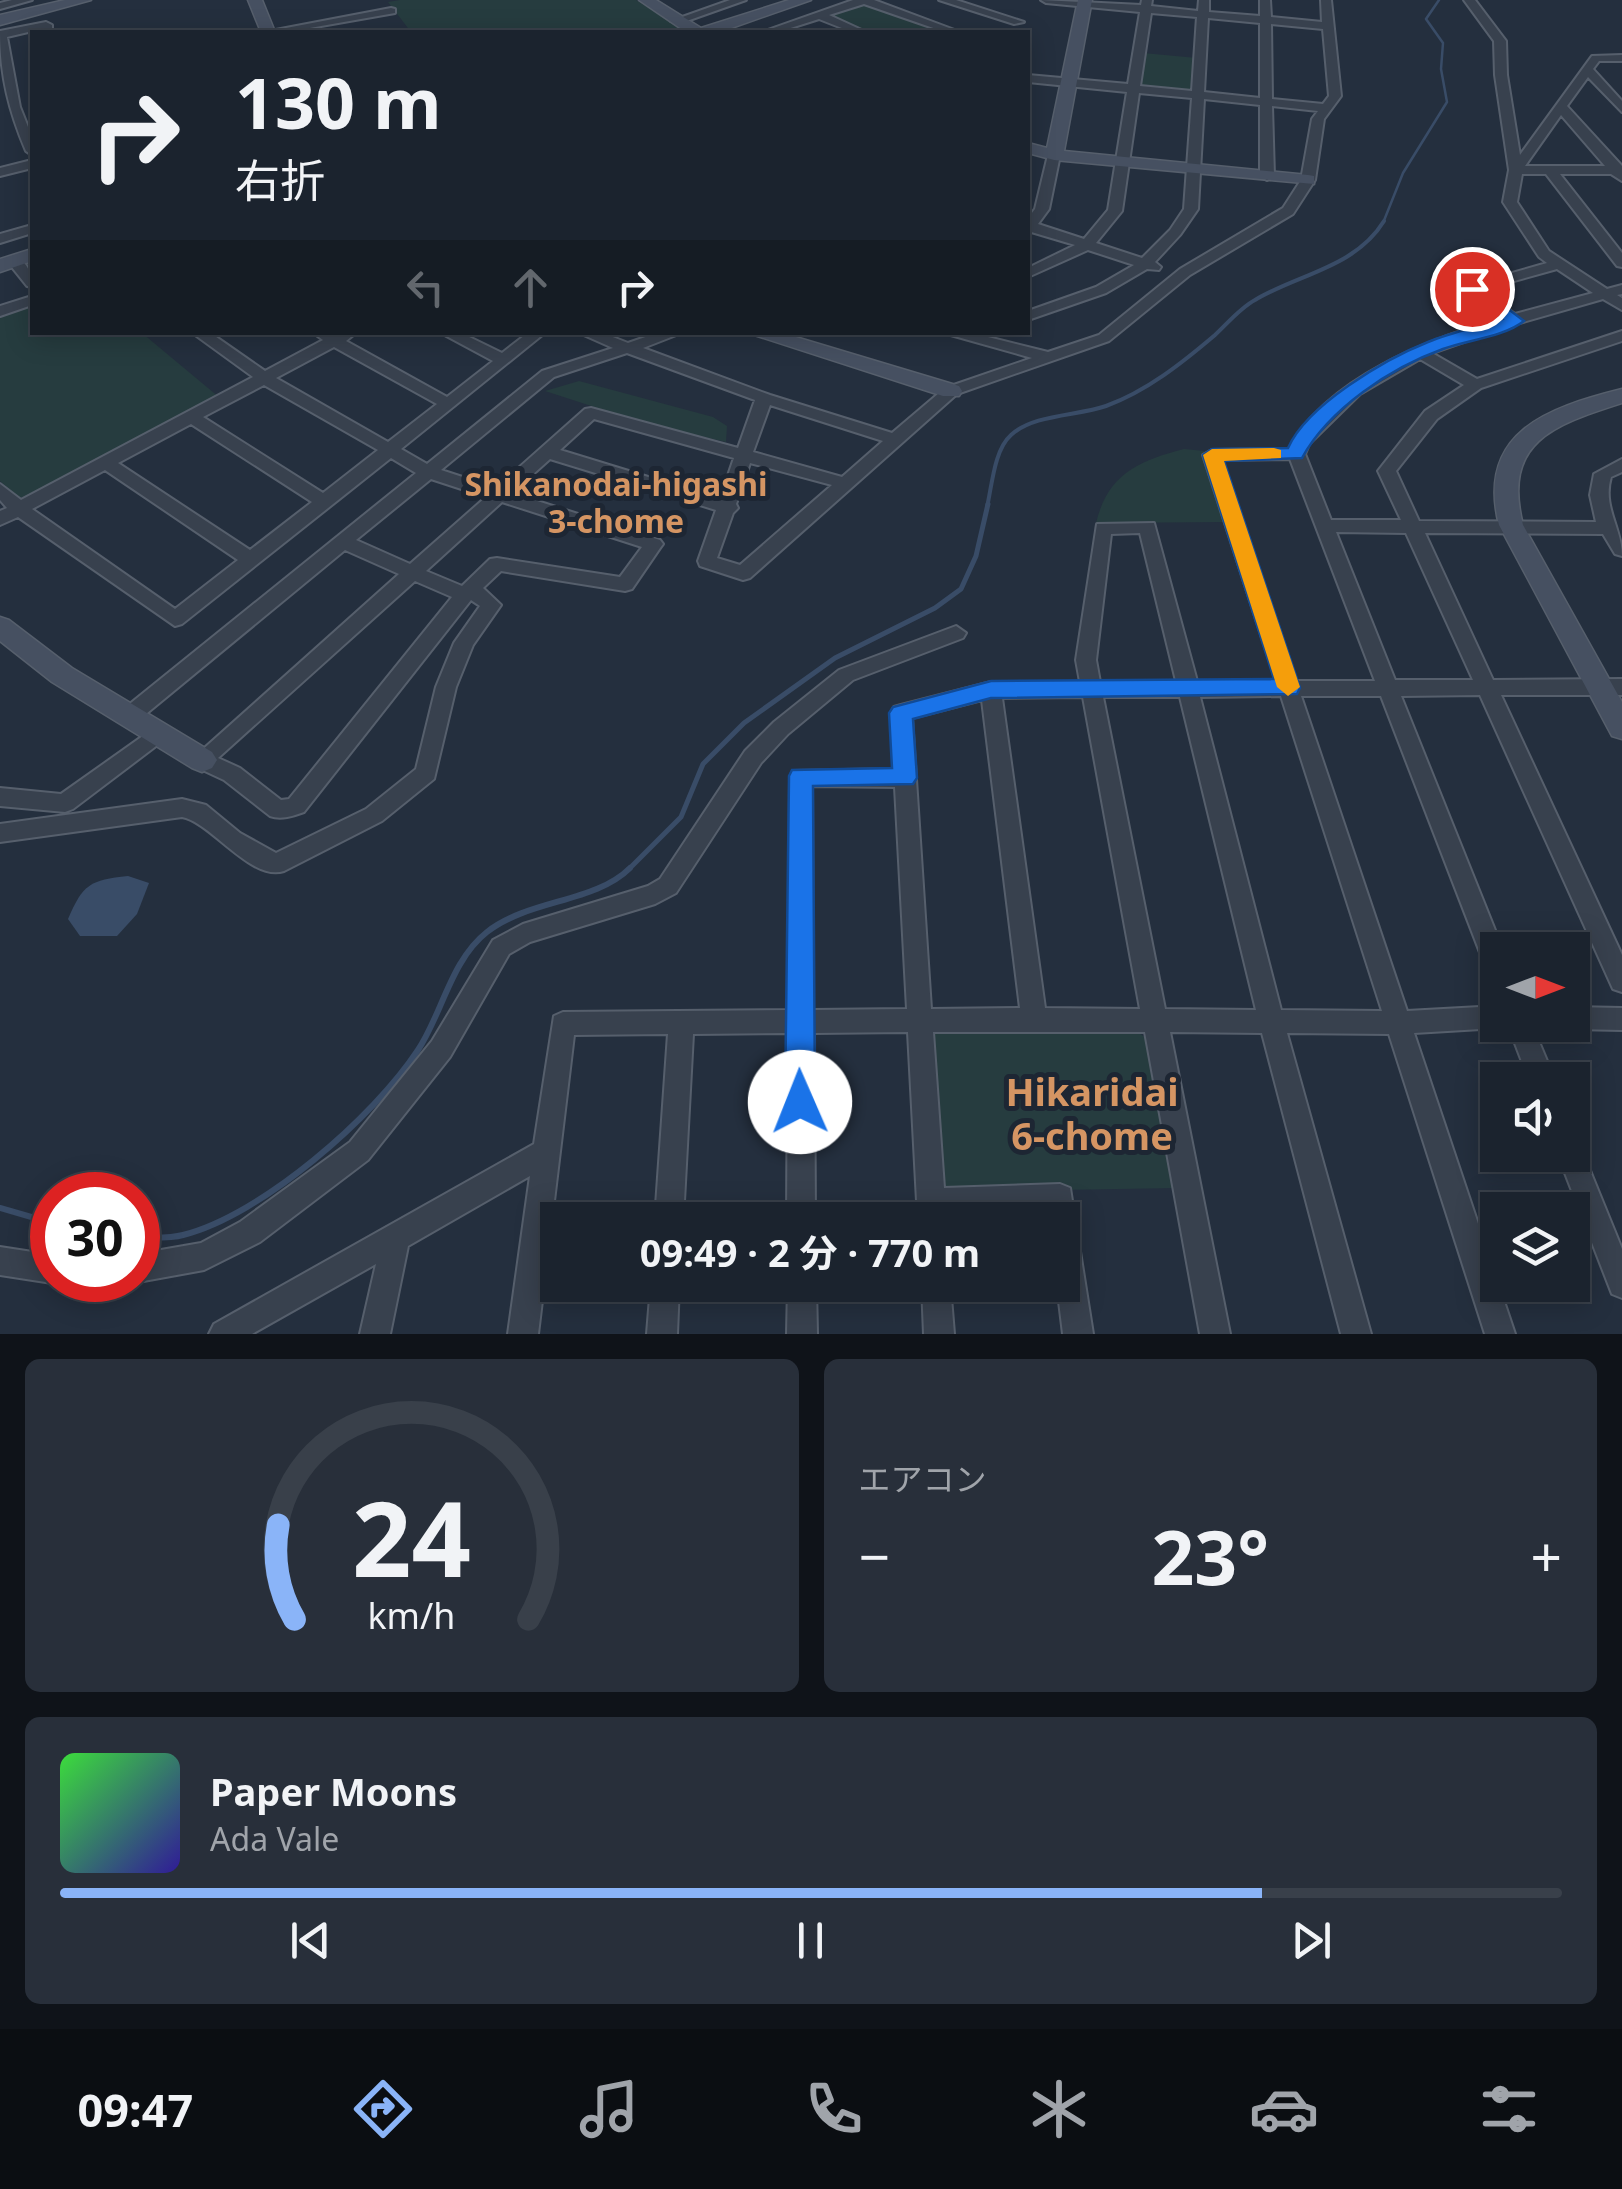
<!DOCTYPE html>
<html lang="ja">
<meta charset="utf-8">
<style>
body{margin:0;font-family:"Noto Sans","Noto Sans JP",sans-serif;background:#282f3a;color:#f1f3f6;height:100vh;display:flex;flex-direction:column;font-size:38px;white-space:nowrap}
*{box-sizing:border-box;margin:0}
p{font-size:32px;color:#a0a4aa}
.icon{flex:none;width:55px;height:55px;fill:none;stroke:currentColor;stroke-width:2;stroke-linecap:round;stroke-linejoin:round}
.map{position:relative;height:1334px;overflow:hidden}
.drawer{display:flex;flex-direction:column;gap:25px;padding:25px;background:#0f1319;flex:1}
.drawer>*{flex:none}
.hud{position:absolute;left:30px;top:30px;width:1000px;height:305px;border-radius:0px;box-shadow:0 5px 25px #0003,0 0 0 2px #39404a;background:#1b232e;color:#f1f3f6;overflow:hidden}
.needle{width:65px;rotate:90deg}
.buttons{position:absolute;left:1480px;top:932px;display:grid;gap:20px}
.buttons a{display:grid;place-items:center;width:110px;height:110px;border-radius:0px;background:#1b232e;box-shadow:0 5px 25px #0003,0 0 0 2px #39404a;font-size:50px}
.speed{position:absolute;left:30px;top:1172px;display:flex;gap:20px;font-size:50px;font-weight:700;text-align:center}
.speed>*{display:grid;place-content:center;width:130px;height:130px;border-radius:50%;background:#1b232e;box-shadow:0 5px 25px #0003,0 0 0 2px #39404a;line-height:1}
.speed .limit{border:15px solid #d22;background:#fff;color:#111}
.pin{position:absolute;display:grid;place-items:center;width:85px;height:85px;color:#fff;margin:-42px;border:5px solid #fff;border-radius:50%;box-shadow:0 2px 10px #0007}
.me{position:absolute;width:110px;margin:-55px;rotate:359deg;stroke-linejoin:round;filter:drop-shadow(0 0 8px #0008)}
.turn{display:flex;align-items:center;gap:35px;height:210px;padding:0 40px;font-size:45px}
.turn .icon{width:130px;height:130px;stroke-width:2.5}
.turn b{display:block;font-size:70px;line-height:85px}
.lanes{display:flex;align-items:center;height:95px;padding:0 40px;background:#0003;justify-content:center;gap:50px;direction:ltr}
.lanes .off{opacity:.35}
.big{font-size:75px;font-weight:700;line-height:1.1}
.drawer .widget{flex:1;display:flex;flex-direction:column;justify-content:center;gap:15px;min-width:0;padding:0 35px;border-radius:15px;background:#282f3a}
.drawer .dial{align-items:center;gap:0}
.dial svg{height:260px;overflow:visible;fill:none;stroke:#39404a;stroke-width:7;stroke-linecap:round;text-anchor:middle}
.dial text{fill:#f1f3f6;stroke:none}
.song{display:flex;align-items:center;gap:30px}
.cover{width:120px;height:120px;border-radius:15px;background:linear-gradient(135deg,hsl(120 70% 55%),hsl(250 70% 35%))}
.played{height:10px;border-radius:5px;background:linear-gradient(90deg,#8ab4f8 80%,#39404a 80%)}
.keys{display:flex;justify-content:space-around;direction:ltr}
.heat{display:flex;justify-content:space-between;align-items:center;font-size:55px;direction:ltr}
.drawer .tiles{flex:1;display:grid;gap:25px;grid-template-columns:1fr 1fr}
.widget:last-child{grid-column:span 2}
.trip{position:absolute;left:540px;top:1202px;width:540px;height:100px;border-radius:0px;background:#1b232e;box-shadow:0 5px 25px #0003,0 0 0 2px #39404a;font-weight:700;line-height:100px;text-align:center}
.tabs{display:flex;height:160px;justify-content:space-around;align-items:center;background:#0b0e12;color:#a0a4aa}
.tabs .icon{width:70px;height:70px}
.tabs .current{color:#8ab4f8}
.tabs b{font-size:45px;color:#f1f3f6}
.map>svg:first-child{display:block}
.green{fill:#263c3f}
.water{fill:#394c67}
.lines{fill:none;stroke-linecap:round;stroke-linejoin:round}
.stream-far3{stroke:#394c67;stroke-width:2.5}
.stream-far2{stroke:#394c67;stroke-width:4}
.stream-far1{stroke:#394c67;stroke-width:5}
.stream{stroke:#394c67;stroke-width:6}
.street-casing{stroke:#565f6c;stroke-width:4}
.secondary-casing{stroke:#565f6c;stroke-width:3}
.street{fill:#38414e;fill-rule:evenodd}
.secondary{fill:#465061;fill-rule:evenodd}
.route{fill:#1a73e8;stroke:#114b97;stroke-width:2.5}
.slow{fill:#f59e0b}
.labels{text-anchor:middle;stroke-width:10;stroke-linejoin:round;paint-order:stroke}
.neighbourhood-label{font-size:32px;font-weight:bold;fill:#d59563;stroke:#1d2633}
.near-neighbourhood-label{font-size:38px;font-weight:bold;fill:#d59563;stroke:#1d2633}
</style>
<div class="map">
<svg width="1622" height="1334" viewBox="0 0 1622 1334">
<rect width="100%" height="100%" fill="#242f3e"/>
<path class="green" d="M 400,0 L 636,0 L 688,32 L 411,32 L 388,2 Z
M 859,4 L 865,5 L 940,32 L 866,32 L 828,17 Z
M 1143,53 L 1197,58 L 1195,93 L 1139,88 Z
M 32,303 L 32,332 L 142,333 L 220,398 L 32,498 L 18,497 L 0,481 L 0,315 Z
M 579,381 L 713,417 L 727,426 L 726,442 L 644,423 L 545,391 Z
M 1184,449 L 1204,451 L 1227,522 L 1096,523 C 1108,474 1138,461 1184,449 Z
M 1139,1033 L 1150,1041 L 1176,1188 L 951,1192 L 941,1182 L 931,1034 Z"/>
<path class="water" d="M 128,876 L 149,883 L 137,914 L 117,936 L 80,936 L 68,919 C 83,884 90,880 128,876 Z"/>
<g class="lines">
<path class="stream-far3" d="M 1383,223 L 1403,173 L 1447,102 L 1441,69 L 1443,43 L 1426,19 L 1439,0"/>
<path class="stream-far2" d="M 987,507 C 992,486 994,450 1011,435 C 1034,414 1078,416 1106,406 C 1147,391 1182,363 1215,335 C 1227,324 1240,308 1255,300 C 1298,274 1355,268 1384,221"/>
<path class="stream-far1" d="M 628,870 L 681,817 L 703,764 L 744,723 L 835,658 L 935,608 L 961,589 L 976,556 L 988,504"/>
<path class="stream" d="M 0,1208 L 52,1223
M 138,1238 C 153,1237 169,1239 183,1235 C 262,1215 374,1117 418,1050 C 442,1014 451,960 487,932 C 529,899 595,903 630,868"/>
<defs>
<path id="street" d="M 12,0 L 32,0 L 0,9 L 0,3 Z
M 730,0 L 746,0 L 681,23 L 671,21 Z
M 853,0 L 874,0 L 960,32 L 945,32 L 864,4 L 829,15 L 866,32 L 852,32 L 819,19 L 778,32 L 762,32 Z
M 939,0 L 956,0 L 1024,22 L 1014,24 Z
M 1041,0 L 1141,5 L 1142,0 L 1152,0 L 1151,6 L 1198,11 L 1199,0 L 1209,0 L 1209,12 L 1260,16 L 1260,0 L 1270,0 L 1271,17 L 1322,22 L 1321,0 L 1331,0 L 1341,96 L 1324,119 L 1315,180 L 1293,214 L 1190,275 L 1109,341 L 957,394 L 750,578 L 743,580 L 700,566 L 698,561 L 716,510 L 550,459 L 512,493 L 660,540 L 663,544 L 660,548 L 632,589 L 625,591 L 501,571 L 483,588 L 501,605 L 473,645 L 456,687 L 434,779 L 382,821 L 284,871 C 251,882 211,822 182,817 L 0,842 L 0,824 L 182,799 L 206,805 L 240,833 L 276,853 L 366,809 L 416,769 L 436,687 L 454,643 L 480,606 L 471,600 L 304,812 C 293,816 281,820 270,816 L 224,780 L 194,766 L 191,760 L 399,574 L 345,550 L 135,723 L 121,723 L 118,717 L 121,711 L 416,473 L 391,458 L 182,624 L 175,626 L 18,517 L 0,525 L 0,511 L 7,508 L 0,500 L 0,484 L 21,500 L 253,377 L 191,332 L 209,332 L 265,371 L 323,340 L 312,332 L 357,332 L 346,341 L 447,397 L 493,361 L 439,332 L 459,332 L 502,353 L 529,332 L 546,332 L 401,449 L 427,464 L 542,371 L 613,348 L 577,332 L 600,332 L 628,343 L 660,332 L 684,332 L 643,348 L 770,395 L 892,433 L 945,388 L 1032,358 L 940,332 L 968,332 L 1048,352 L 1099,335 L 1180,269 L 1283,208 L 1301,180 L 1312,119 L 1318,111 L 1272,106 L 1274,176 L 1267,180 L 1260,176 L 1260,105 L 1204,99 L 1198,209 L 1180,235 L 1155,262 L 1161,267 L 1159,270 L 1147,269 L 1106,293 L 1028,320 L 1028,311 L 1096,287 L 1134,265 L 1088,250 L 1028,277 L 1028,268 L 1075,245 L 1028,231 L 1028,218 L 1035,209 L 1048,155 L 1054,151 L 1060,155 L 1049,209 L 1038,224 L 1084,239 L 1108,210 L 1127,92 L 1028,82 L 1028,75 L 1128,84 L 1140,12 L 1046,3 ZM 1151,13 L 1197,17 L 1192,91 L 1140,86 ZM 1208,18 L 1260,23 L 1260,98 L 1204,92 ZM 1271,24 L 1323,29 L 1329,96 L 1323,104 L 1272,99 ZM 1139,93 L 1192,98 L 1184,209 L 1170,230 L 1142,258 L 1096,243 L 1122,211 ZM 334,347 L 437,404 L 388,442 L 276,378 ZM 627,353 L 755,400 L 738,448 L 591,408 L 585,409 L 496,488 L 441,470 L 554,377 ZM 264,385 L 378,450 L 323,493 L 203,417 ZM 770,405 L 883,441 L 842,477 L 753,452 ZM 594,419 L 734,458 L 720,499 L 560,450 ZM 191,424 L 312,502 L 250,550 L 118,463 ZM 750,463 L 832,485 L 740,565 L 717,558 L 733,513 L 738,508 L 736,504 ZM 105,470 L 238,560 L 175,609 L 32,509 ZM 431,479 L 486,497 L 410,564 L 356,540 ZM 502,502 L 642,547 L 620,577 L 497,558 L 490,559 L 462,586 L 426,571 ZM 415,581 L 452,597 L 289,799 L 281,800 L 240,768 L 218,758 Z
M 1464,0 L 1475,0 L 1506,41 L 1507,75 L 1520,155 L 1592,56 L 1622,55 L 1622,61 L 1599,61 L 1593,69 L 1622,101 L 1622,112 L 1588,77 L 1567,106 L 1622,166 L 1622,181 L 1611,174 L 1560,174 L 1622,253 L 1622,267 L 1617,266 L 1546,174 L 1522,174 L 1517,202 L 1549,251 L 1607,289 L 1622,285 L 1622,294 L 1617,295 L 1622,298 L 1622,310 L 1603,299 L 1509,326 L 1432,353 L 1477,379 L 1622,331 L 1622,341 L 1481,388 L 1437,419 L 1396,471 L 1419,521 L 1596,522 L 1590,495 L 1594,474 L 1622,459 L 1622,472 L 1611,477 C 1602,507 1622,528 1622,556 L 1615,554 L 1603,534 L 1425,533 L 1493,680 L 1622,679 L 1622,695 L 1501,695 L 1622,955 L 1622,992 L 1613,989 L 1480,695 L 1401,696 L 1503,950 L 1498,950 L 1498,979 L 1489,976 L 1486,968 L 1381,696 L 1301,696 L 1407,1011 L 1498,1006 L 1498,1025 L 1507,1025 L 1498,1028 L 1414,1033 L 1515,1334 L 1485,1334 L 1389,1034 L 1287,1033 L 1371,1334 L 1341,1334 L 1262,1033 L 1170,1032 L 1230,1334 L 1200,1334 L 1145,1032 L 933,1032 L 944,1188 L 1060,1184 L 1070,1188 L 1093,1334 L 1063,1334 L 1057,1285 L 1062,1285 L 1062,1220 L 1049,1220 L 1048,1212 L 945,1215 L 946,1220 L 918,1220 L 908,1032 L 814,1033 L 815,1220 L 787,1220 L 788,1033 L 693,1034 L 683,1220 L 655,1220 L 668,1034 L 574,1035 L 538,1334 L 508,1334 L 530,1176 L 408,1246 L 390,1334 L 360,1334 L 376,1264 L 252,1334 L 209,1334 L 214,1324 L 534,1144 L 554,1016 L 563,1012 L 789,1010 L 790,777 L 793,771 L 894,769 L 891,713 L 894,707 L 901,705 L 991,682 L 1080,682 L 1076,660 L 1097,524 L 1154,523 L 1197,681 L 1276,681 L 1203,455 L 1212,450 L 1289,449 C 1328,377 1428,340 1501,318 L 1466,292 L 1466,286 L 1547,263 L 1539,257 L 1503,202 L 1509,170 L 1495,75 L 1494,41 ZM 1561,115 L 1605,166 L 1525,166 ZM 1557,269 L 1593,293 L 1515,314 L 1482,290 ZM 1420,359 L 1464,385 L 1425,411 L 1378,471 L 1401,520 L 1331,520 L 1305,454 L 1309,444 L 1360,394 ZM 1290,459 L 1375,681 L 1296,681 L 1222,460 ZM 1336,532 L 1406,533 L 1473,680 L 1395,680 ZM 1140,533 L 1176,681 L 1100,682 L 1096,660 L 1111,534 ZM 1281,696 L 1382,1011 L 1281,1010 L 1200,697 ZM 1083,697 L 1140,1009 L 1045,1008 L 1002,698 ZM 1103,697 L 1180,697 L 1256,1010 L 1165,1009 ZM 982,700 L 1020,1008 L 931,1009 L 912,718 ZM 812,786 L 895,787 L 907,1009 L 813,1010 Z
M 391,8 L 395,9 L 395,13 L 287,32 L 265,32 Z
M 46,22 L 52,25 L 52,32 L 42,32 L 41,29 L 7,37 L 20,107 L 32,137 L 32,155 L 26,151 C 9,111 0,75 0,31 Z
M 32,160 L 32,168 L 0,176 L 0,168 Z
M 32,225 L 32,233 L 0,243 L 0,234 Z
M 14,257 C 28,261 32,275 32,287 L 27,286 L 7,261 Z
M 32,296 L 32,305 L 0,316 L 0,306 Z
M 956,626 L 966,633 L 963,638 L 853,680 L 788,734 L 761,763 L 676,893 L 655,904 L 530,942 L 509,954 L 450,1057 L 368,1160 L 260,1242 L 204,1270 L 138,1282 L 133,1280 L 138,1280 L 138,1254 L 201,1243 L 240,1222 L 350,1142 L 432,1041 L 493,940 L 523,924 L 648,886 L 660,879 L 745,751 L 774,722 L 839,670 Z
M 157,726 L 164,728 L 167,734 L 164,740 L 73,809 L 65,812 L 0,806 L 0,788 L 61,794 Z
M 1572,1007 L 1622,1008 L 1622,1030 L 1572,1029 L 1563,1026 L 1572,1025 Z
M 1508,1025 L 1532,1025 L 1555,1080 L 1529,1080 Z
M 1572,1142 L 1580,1146 L 1622,1249 L 1622,1298 L 1612,1294 L 1558,1155 L 1572,1155 Z
M 0,1247 L 52,1255 L 52,1280 L 60,1280 L 52,1283 L 0,1275 Z
M 651,1285 L 679,1285 L 677,1334 L 647,1334 Z
M 788,1285 L 816,1285 L 817,1334 L 787,1334 Z
M 922,1285 L 950,1285 L 954,1334 L 924,1334 Z"/>
<path id="secondary" d="M 65,0 L 91,0 L 0,25 L 0,15 Z
M 248,0 L 262,0 L 275,32 L 261,32 Z
M 639,0 L 656,0 L 701,28 L 789,0 L 811,0 L 720,32 L 686,32 Z
M 1078,0 L 1092,0 L 1064,151 L 1308,175 L 1314,176 L 1314,184 L 1054,160 L 1028,153 L 1028,143 L 1047,148 Z
M 32,249 L 32,261 L 0,272 L 0,259 Z
M 745,332 L 779,332 L 959,386 L 962,391 L 959,396 L 943,396 Z
M 1622,389 L 1622,403 C 1553,425 1502,442 1523,525 L 1622,702 L 1622,739 L 1612,736 L 1499,525 C 1476,433 1546,408 1622,389 Z
M 0,617 L 9,620 L 72,668 L 212,752 L 217,760 L 212,768 L 202,772 L 192,768 L 52,682 L 0,641 Z"/>
</defs>
<use href="#street" class="street-casing"/>
<use href="#secondary" class="secondary-casing"/>
<use href="#street" class="street"/>
<use href="#secondary" class="secondary"/>
</g>
<path class="route" d="M 1466,285 L 1477,285 L 1524,321 C 1504,337 1467,340 1443,349 C 1390,368 1329,409 1302,458 L 1224,461 L 1300,688 L 1297,694 L 991,698 L 913,719 L 917,778 L 913,784 L 813,786 L 815,1102 L 811,1112 L 800,1116 L 790,1112 L 785,1102 L 789,776 L 792,770 L 892,768 L 889,713 L 893,707 L 991,681 L 1274,679 L 1203,455 L 1212,449 L 1288,448 C 1307,405 1385,359 1428,342 C 1452,332 1478,327 1502,319 L 1466,293 Z"/>
<path class="slow" d="M 1274,448 L 1281,450 L 1281,458 L 1224,461 L 1300,687 L 1288,696 L 1277,687 L 1203,455 L 1212,449 Z"/>
<g class="labels">
<g class="neighbourhood-label">
<text x="616" y="496">Shikanodai-higashi<tspan x="616" dy="37">3-chome</tspan></text>
</g>
<g class="near-neighbourhood-label">
<text x="1092" y="1106">Hikaridai<tspan x="1092" dy="44">6-chome</tspan></text>
</g>
</g>
</svg>
<div class="buttons">
<a><svg class="needle" viewBox="-14 -14 28 28"><path d="M0-13l5 13h-10z" fill="#e53935"/><path d="M0 13l5-13h-10z" fill="#a0a4aa"/></svg></a>
<a><svg class="icon" aria-label="sound" viewBox="0 0 24 24"><path d="M4 9h4l5-4v14l-5-4H4zM17 9q2 3 0 6"/></svg></a>
<a><svg class="icon" aria-label="layers" viewBox="0 0 24 24"><path d="M12 4l9 5-9 5-9-5zM3 14l9 5 9-5"/></svg></a>
</div>
<div class="speed"><div class="limit">30</div></div>
<div class="pin" style="left:1472px;top:289px;background:#d93025"><svg class="icon" aria-label="arrive" viewBox="0 0 24 24"><path d="M6 21V4h12l-3 4 3 4H6"/></svg></div>
<svg class="me" style="left:800px;top:1102px" viewBox="-20 -20 40 40"><circle r="19" fill="#fff"/><path d="M0-13L10 11 0 6-10 11z" fill="#1a73e8"/></svg>
<div class="trip">09:49 · 2 分 · 770 m</div>
<div class="hud">
<div class="turn"><svg class="icon" aria-label="right" viewBox="0 0 24 24"><path d="M7 20v-9h11M14 6l5 5-5 5"/></svg><div><b>130 m</b>右折</div></div>
<div class="lanes"><svg class="icon off" aria-label="left" viewBox="0 0 24 24"><path d="M17 20v-9H6M10 6l-5 5 5 5"/></svg><svg class="icon off" aria-label="ahead" viewBox="0 0 24 24"><path d="M12 20V5M6 11l6-6 6 6"/></svg><svg class="icon" aria-label="right" viewBox="0 0 24 24"><path d="M7 20v-9h11M14 6l5 5-5 5"/></svg></div>
</div>
</div>
<section class="drawer">
<div class="tiles">
<div class="widget dial"><svg viewBox="0 0 100 80">
<path d="M14 69A42 42 0 1 1 86 69"/>
<path d="M14 69A42 42 0 0 1 9 40" stroke="#8ab4f8"/>
<text x="50" y="56" font-size="32" font-weight="700">24</text>
<text x="50" y="72" font-size="11">km/h</text>
</svg></div>
<div class="widget"><p>エアコン</p>
<div class="heat"><a>−</a><b class="big">23°</b><a>+</a></div>
</div>
<div class="widget">
<div class="song"><i class="cover"></i><div><b>Paper Moons</b><p>Ada Vale</p></div></div>
<div class="played"></div>
<div class="keys"><svg class="icon" aria-label="previous" viewBox="0 0 24 24"><path d="M18 5L8 12l10 7zM5 5v14"/></svg><svg class="icon" aria-label="pause" viewBox="0 0 24 24"><path d="M8 5v14M16 5v14"/></svg><svg class="icon" aria-label="next" viewBox="0 0 24 24"><path d="M6 5l10 7-10 7zM19 5v14"/></svg></div>
</div>
</div>
</section>
<nav class="tabs">
<b>09:47</b>
<svg class="icon current" aria-label="directions" viewBox="0 0 24 24"><path d="M12 3l9 9-9 9-9-9zM9 14v-3h6M13 9l2 2-2 2"/></svg>
<svg class="icon" aria-label="music" viewBox="0 0 24 24"><path d="M9 18V5l10-2v13"/><circle cx="6" cy="18" r="3"/><circle cx="16" cy="16" r="3"/></svg>
<svg class="icon" aria-label="phone" viewBox="0 0 24 24"><path d="M5 4h4l2 5-3 2q2 4 5 5l2-3 5 2v4C11 20 4 13 5 4z"/></svg>
<svg class="icon" aria-label="climate" viewBox="0 0 24 24"><path d="M12 3v18M4 7l16 10M4 17L20 7"/></svg>
<svg class="icon" aria-label="car" viewBox="0 0 24 24"><path d="M5 17H2v-5l4-1 3-4h7l3 4 3 1v5h-3M9 17h6M6 11h13"/><circle cx="7" cy="17" r="2"/><circle cx="17" cy="17" r="2"/></svg>
<svg class="icon" aria-label="filters" viewBox="0 0 24 24"><path d="M4 7h16M4 17h16"/><circle cx="9" cy="7" r="2"/><circle cx="15" cy="17" r="2"/></svg>
</nav>
